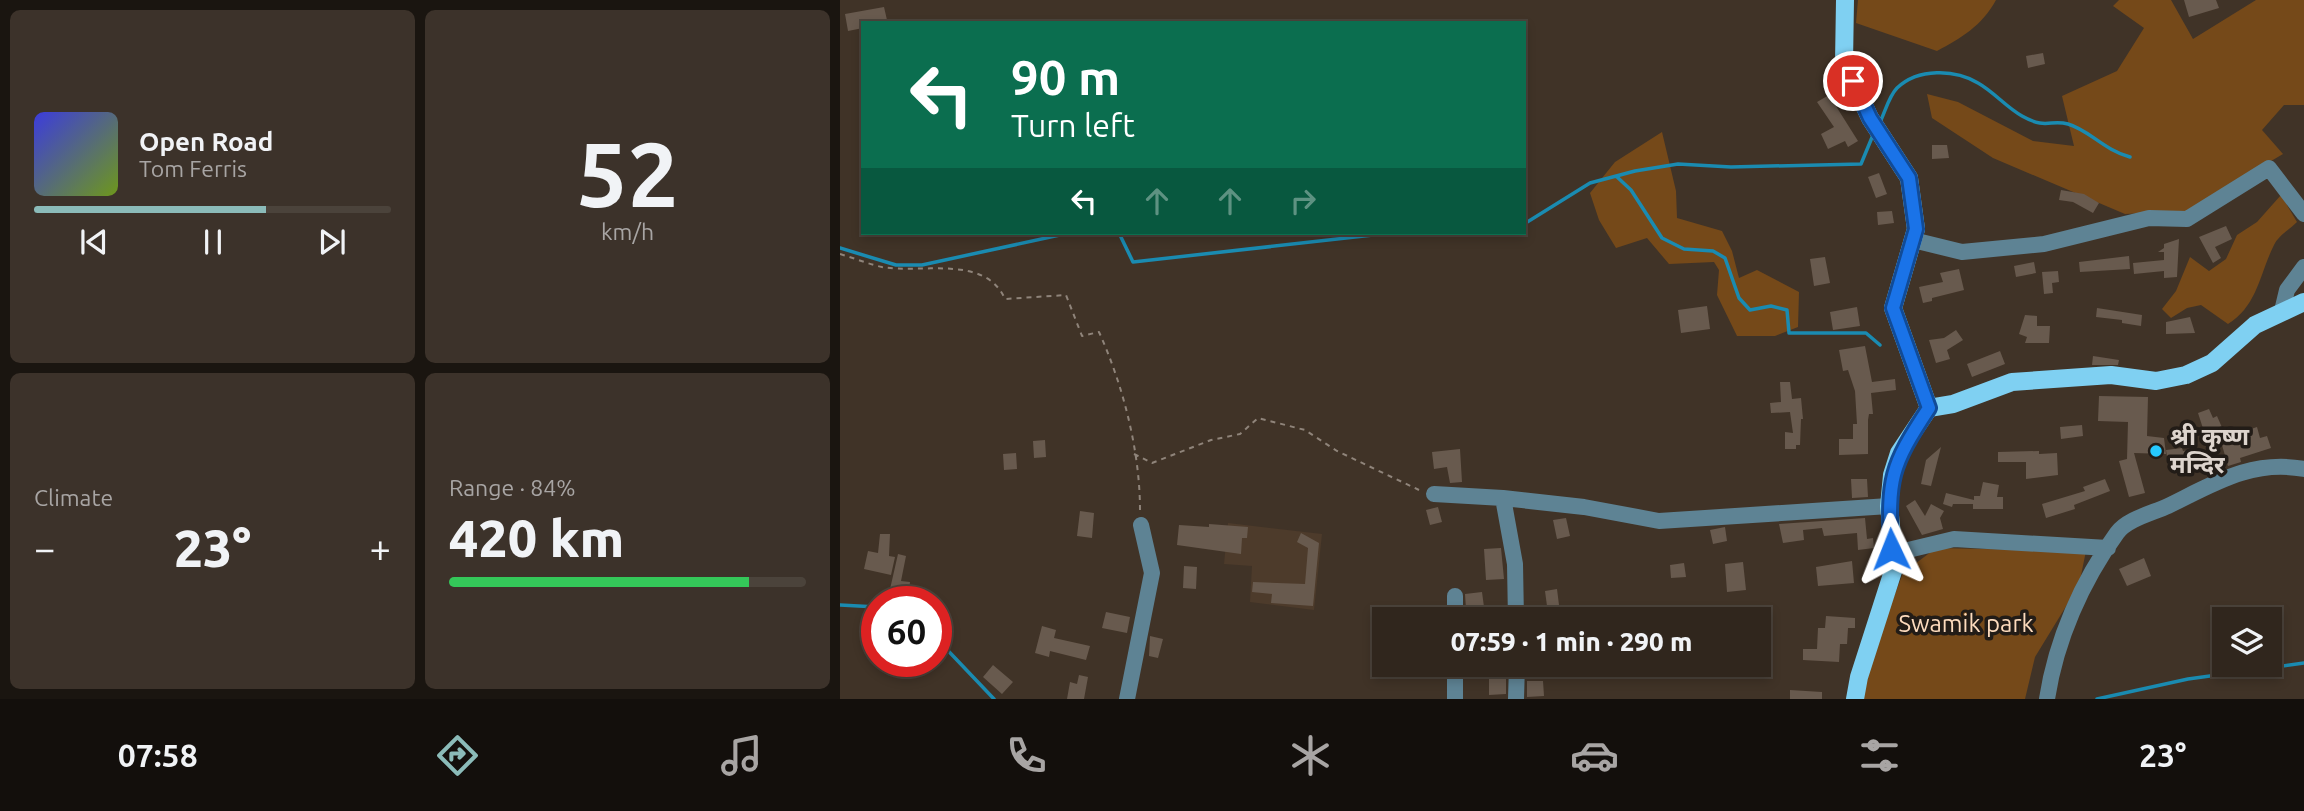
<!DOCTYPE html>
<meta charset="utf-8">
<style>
body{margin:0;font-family:Ubuntu,"Noto Sans Devanagari",sans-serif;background:#3c322a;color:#f1f3f6;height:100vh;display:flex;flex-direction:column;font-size:26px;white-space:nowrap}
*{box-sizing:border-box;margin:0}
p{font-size:23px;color:#a8a5a4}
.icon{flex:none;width:38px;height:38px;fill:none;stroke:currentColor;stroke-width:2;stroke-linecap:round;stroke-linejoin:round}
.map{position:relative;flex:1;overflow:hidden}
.drawer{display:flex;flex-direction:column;gap:10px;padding:10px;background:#1a1510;width:840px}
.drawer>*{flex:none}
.hud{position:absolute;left:21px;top:21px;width:665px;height:214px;border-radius:0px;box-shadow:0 4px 10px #0003,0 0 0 2px #4b433b;background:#0b6e4f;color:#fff;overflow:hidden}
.fabs{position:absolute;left:1372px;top:607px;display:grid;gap:14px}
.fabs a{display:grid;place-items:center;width:70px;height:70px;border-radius:0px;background:#30261d;box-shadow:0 4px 10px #0003,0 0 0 2px #4b433b;font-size:35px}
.speed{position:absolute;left:21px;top:586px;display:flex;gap:14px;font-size:35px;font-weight:700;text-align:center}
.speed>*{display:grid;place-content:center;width:91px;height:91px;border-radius:50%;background:#30261d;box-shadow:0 4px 10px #0003,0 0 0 2px #4b433b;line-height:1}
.speed .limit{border:10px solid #d22;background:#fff;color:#111}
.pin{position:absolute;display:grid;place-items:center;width:60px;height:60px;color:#fff;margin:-30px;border:4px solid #fff;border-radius:50%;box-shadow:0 2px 7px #0007}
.me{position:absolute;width:77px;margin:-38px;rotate:358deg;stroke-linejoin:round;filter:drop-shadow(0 0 5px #0008)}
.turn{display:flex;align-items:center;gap:24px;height:147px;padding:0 35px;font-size:32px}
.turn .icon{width:91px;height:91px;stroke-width:2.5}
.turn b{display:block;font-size:49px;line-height:60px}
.lanes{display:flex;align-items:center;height:66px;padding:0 35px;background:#0003;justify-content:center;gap:35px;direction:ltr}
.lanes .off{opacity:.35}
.big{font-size:52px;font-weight:800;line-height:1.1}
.drawer .widget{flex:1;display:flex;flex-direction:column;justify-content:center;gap:10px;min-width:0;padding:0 24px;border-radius:10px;background:#3c322a}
.drawer .dial{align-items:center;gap:0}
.dial b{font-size:91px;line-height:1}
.song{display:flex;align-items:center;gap:21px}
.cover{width:84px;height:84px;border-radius:10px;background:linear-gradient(135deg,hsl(240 70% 55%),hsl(80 70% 35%))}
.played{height:7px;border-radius:4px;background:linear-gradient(90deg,#8bbbb9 65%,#4b433b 65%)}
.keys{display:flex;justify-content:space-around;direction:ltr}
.heat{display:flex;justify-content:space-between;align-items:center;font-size:38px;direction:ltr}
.charge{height:10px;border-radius:5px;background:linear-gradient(90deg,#34c759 84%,#4b433b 0)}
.drawer .tiles{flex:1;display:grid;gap:10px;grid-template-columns:repeat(2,1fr)}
.trip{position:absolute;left:532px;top:607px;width:399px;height:70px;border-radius:0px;background:#30261d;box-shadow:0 4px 10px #0003,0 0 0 2px #4b433b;font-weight:800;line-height:70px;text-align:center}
.dock{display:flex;height:112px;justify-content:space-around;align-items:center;background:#130f0c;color:#a8a5a4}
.dock .icon{width:49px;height:49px}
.dock .selected{color:#8bbbb9}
.dock b{font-size:32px;color:#f1f3f6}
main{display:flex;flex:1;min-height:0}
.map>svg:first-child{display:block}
.built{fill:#4d3b2b}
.green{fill:#754919}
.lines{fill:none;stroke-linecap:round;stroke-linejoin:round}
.stream{stroke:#1a8bb1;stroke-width:3.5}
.building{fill:#685a4e}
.path{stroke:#8f847a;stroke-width:2;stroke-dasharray:5 5;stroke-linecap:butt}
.minor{stroke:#5e8394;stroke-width:16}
.major{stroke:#7fd0f2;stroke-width:18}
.route-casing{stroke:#114b97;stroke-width:18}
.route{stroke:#1a73e8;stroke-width:12}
.poi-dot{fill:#26c9fe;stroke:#221c17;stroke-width:2.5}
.labels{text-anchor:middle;stroke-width:7;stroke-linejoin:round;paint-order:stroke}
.poi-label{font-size:24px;font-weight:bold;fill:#ddd4cd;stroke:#221c17;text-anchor:start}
.park-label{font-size:24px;fill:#fddbbd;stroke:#221c17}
</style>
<main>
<section class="drawer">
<div class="tiles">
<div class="widget">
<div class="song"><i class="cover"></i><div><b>Open Road</b><p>Tom Ferris</p></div></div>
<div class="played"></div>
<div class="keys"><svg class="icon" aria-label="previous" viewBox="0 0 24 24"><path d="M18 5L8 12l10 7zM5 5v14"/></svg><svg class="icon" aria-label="pause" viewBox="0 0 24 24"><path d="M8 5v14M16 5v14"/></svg><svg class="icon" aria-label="next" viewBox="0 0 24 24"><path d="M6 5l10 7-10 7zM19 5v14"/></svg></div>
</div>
<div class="widget dial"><b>52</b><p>km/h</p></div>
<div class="widget"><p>Climate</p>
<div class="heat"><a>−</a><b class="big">23°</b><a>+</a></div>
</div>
<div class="widget"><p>Range · 84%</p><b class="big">420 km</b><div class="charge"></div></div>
</div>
</section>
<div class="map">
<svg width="1464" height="699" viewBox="0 0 1464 699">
<rect width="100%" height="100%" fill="#403327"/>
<path class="built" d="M 388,523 L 482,534 L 474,610 L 410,602 L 412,566 L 384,564 Z"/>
<path class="green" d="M 1018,0 L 1156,0 C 1142,26 1121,38 1097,51 L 1016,23 Z
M 1279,0 L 1331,0 L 1353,39 L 1416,0 L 1464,0 L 1464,105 L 1444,105 L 1422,130 L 1443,154 L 1346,211 L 1285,214 L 1153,158 L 1092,118 L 1087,94 L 1118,102 L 1193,141 L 1234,146 L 1222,96 L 1277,71 L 1304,28 L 1273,6 Z
M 822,132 L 836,191 L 837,218 L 882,231 L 892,251 L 899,278 L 917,270 L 959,292 L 958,327 L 935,336 L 897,336 L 877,295 L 879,270 L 874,262 L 829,264 L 807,238 L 776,248 L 759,220 L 750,193 L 775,162 Z
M 1441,195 L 1457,222 C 1450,229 1438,236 1434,245 C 1419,275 1418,305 1388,324 L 1361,305 L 1347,308 L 1331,318 L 1322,309 L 1336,291 L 1350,257 L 1369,271 L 1386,259 L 1397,235 L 1417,222 Z
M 1096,548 L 1246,551 L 1239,585 L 1195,657 L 1185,699 L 1023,699 L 1021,683 L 1063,573 Z"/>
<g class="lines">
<path class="stream" d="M 1040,122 C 1045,112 1049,96 1057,88 C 1078,68 1115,69 1138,83 C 1154,92 1166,107 1182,116 C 1207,130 1210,119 1228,124 C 1249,130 1264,150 1290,157
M 776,176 L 791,190 L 822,238 L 844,249 L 873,251 L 885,258 L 899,298 L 910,310 L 931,306 L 947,310 L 949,333 L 1026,333 L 1040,345
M 684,224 L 750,183 L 795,171 L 838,164 L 891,167 L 1021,164 L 1033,135
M 279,233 L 293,262 L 551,233
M 0,248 L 56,265 L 82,265 L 229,233
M 0,605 L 37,607
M 96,638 L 154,699
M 1257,699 L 1348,679 L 1464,663"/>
</g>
<path class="building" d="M 1344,0 L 1376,0 L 1379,8 L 1349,17 Z
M 44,7 L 47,20 L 23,23 L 23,28 L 8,31 L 5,14 Z
M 1203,53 L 1205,64 L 1188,68 L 1186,56 Z
M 989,95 L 1018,141 L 1008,147 L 1005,141 L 988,149 L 981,134 L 994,127 L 977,102 Z
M 1092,145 L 1107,145 L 1109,158 L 1092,159 Z
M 1039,173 L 1047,194 L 1036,198 L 1028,177 Z
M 1221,190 L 1244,194 L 1259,203 L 1253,213 L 1233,202 L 1219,200 Z
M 1052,211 L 1054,223 L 1038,225 L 1037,212 Z
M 1386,226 L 1392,239 L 1375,247 L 1381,258 L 1373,263 L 1359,237 Z
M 1339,239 L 1337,277 L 1324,278 L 1324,271 L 1294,274 L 1293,263 L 1324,260 L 1324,252 L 1318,252 L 1324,248 L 1324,244 Z
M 1289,256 L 1290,269 L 1240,272 L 1239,262 Z
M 985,257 L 990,283 L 974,286 L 970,259 Z
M 1194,262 L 1196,273 L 1176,277 L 1174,266 Z
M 1119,269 L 1124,290 L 1092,298 L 1092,301 L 1083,303 L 1079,287 L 1103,282 L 1100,273 Z
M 1218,271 L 1219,282 L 1212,283 L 1213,293 L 1204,294 L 1202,272 Z
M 867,306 L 870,329 L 841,333 L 838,310 Z
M 1017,307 L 1020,326 L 993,330 L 990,312 Z
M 1257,308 L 1302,315 L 1301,326 L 1282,323 L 1282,320 L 1256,317 Z
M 1185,315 L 1197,316 L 1197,326 L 1210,326 L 1209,343 L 1185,343 L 1187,337 L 1179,334 Z
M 1350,317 L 1355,333 L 1326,334 L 1326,322 Z
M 1116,330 L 1123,340 L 1107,350 L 1110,359 L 1096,363 L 1089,340 L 1104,338 Z
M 1025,346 L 1032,382 L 1055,379 L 1056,390 L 1031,393 L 1033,414 L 1029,414 L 1028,420 L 1028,454 L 999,455 L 999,439 L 1013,439 L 1013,424 L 1017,424 L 1015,391 L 1008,370 L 1003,371 L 999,350 Z
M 1160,351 L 1165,364 L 1132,377 L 1127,364 Z
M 1253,356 L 1279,360 L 1278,365 L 1252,365 Z
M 940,382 L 950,382 L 952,399 L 961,398 L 963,419 L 961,419 L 960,445 L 956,445 L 956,449 L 945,449 L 945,432 L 953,433 L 950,412 L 931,413 L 930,403 L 941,402 Z
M 1259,396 L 1308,397 L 1307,436 L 1324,438 L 1326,454 L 1294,453 L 1305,493 L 1289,497 L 1279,461 L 1287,459 L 1288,422 L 1258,421 Z
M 1369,409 L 1373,418 L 1377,416 L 1387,439 L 1369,447 L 1358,413 Z
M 1242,425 L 1243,436 L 1221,439 L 1220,427 Z
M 1417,427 L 1420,438 L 1427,436 L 1431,448 L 1400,458 L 1401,462 L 1388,466 L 1382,445 L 1407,437 L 1405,431 Z
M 205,440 L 206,457 L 194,458 L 193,441 Z
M 1101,447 L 1091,486 L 1081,484 L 1086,460 Z
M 1342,448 L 1343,451 L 1356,449 L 1360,464 L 1329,469 L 1326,450 Z
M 620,449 L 622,482 L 610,483 L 607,467 L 594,469 L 592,452 Z
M 1199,451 L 1199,454 L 1217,453 L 1218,475 L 1186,479 L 1186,462 L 1158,462 L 1158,452 Z
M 176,453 L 177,469 L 164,470 L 163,454 Z
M 1011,479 L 1027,479 L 1028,497 L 1012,498 Z
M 1265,479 L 1270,491 L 1234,505 L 1235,509 L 1206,518 L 1202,504 L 1245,491 L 1243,487 Z
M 1143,482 L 1159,485 L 1157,497 L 1163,497 L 1163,509 L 1133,509 L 1133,504 L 1113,504 L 1112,507 L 1103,504 L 1106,493 L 1134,500 L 1134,496 L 1140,496 Z
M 1075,500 L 1085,516 L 1091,504 L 1104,511 L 1100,518 L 1103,529 L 1082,535 L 1066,506 Z
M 598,507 L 602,522 L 590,525 L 586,510 Z
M 240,511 L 254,513 L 252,538 L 237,536 Z
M 726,518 L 730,536 L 717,539 L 713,520 Z
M 1025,518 L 1027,539 L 1033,538 L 1034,548 L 1018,550 L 1017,533 L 984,536 L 982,528 L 963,530 L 964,540 L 943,543 L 939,524 Z
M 369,524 L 408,527 L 407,538 L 402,538 L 401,554 L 337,545 L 339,525 L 369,527 Z
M 885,527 L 887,541 L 873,544 L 870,530 Z
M 461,533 L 479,543 L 473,606 L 431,603 L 432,594 L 412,592 L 413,582 L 465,584 L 468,548 L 457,542 Z
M 40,534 L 50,534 L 49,556 L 55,557 L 51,575 L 24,569 L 28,551 L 38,553 Z
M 661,548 L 664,579 L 646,580 L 644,549 Z
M 58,554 L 66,556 L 61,581 L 70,582 L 69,591 L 73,592 L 71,602 L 54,602 L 48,598 Z
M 1304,558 L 1311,576 L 1287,586 L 1279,569 Z
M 1012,561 L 1014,583 L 978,586 L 976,567 Z
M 903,562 L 906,590 L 887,592 L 885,564 Z
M 844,563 L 846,577 L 831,578 L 830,565 Z
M 344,566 L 357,567 L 356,589 L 343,588 Z
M 717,589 L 719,605 L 707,606 L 705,591 Z
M 642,592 L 644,607 L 626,609 L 625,594 Z
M 266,612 L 290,617 L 287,633 L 262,628 Z
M 986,616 L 1015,618 L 1015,628 L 1008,628 L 1007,644 L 1000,644 L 999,662 L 963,660 L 963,649 L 977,649 L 978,628 L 985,628 Z
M 202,626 L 216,630 L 214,638 L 250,646 L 246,660 L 210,651 L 209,657 L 195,653 Z
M 310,636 L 323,639 L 318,658 L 309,656 Z
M 153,665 L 173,682 L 162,694 L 143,677 Z
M 649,670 L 666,670 L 666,694 L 649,695 Z
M 239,675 L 248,677 L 244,699 L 227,699 L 230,682 L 237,684 Z
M 687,681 L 703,681 L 704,696 L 687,697 Z
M 950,690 L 982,692 L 982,699 L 950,699 Z"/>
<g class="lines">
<path class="path" d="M 0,254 C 14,258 28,264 42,267 C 81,274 145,254 165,299 L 226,295 L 242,336 L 259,332 C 283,385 300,451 300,510
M 294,454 L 312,463 L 371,440 L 400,434 L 418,418 L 465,430 L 497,451 L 579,490"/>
<path class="minor" d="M 1073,240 L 1122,252 L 1204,244 L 1309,218 L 1347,219 L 1429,168 L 1464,214
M 1442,311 L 1447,290 L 1464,267
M 594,494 L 663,498
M 1055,565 L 1064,551 L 1114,539 L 1268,548
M 615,596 L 615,620
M 676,620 L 675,564 L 663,498 L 744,507 L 819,521 L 1049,506
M 615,665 L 615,699
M 287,699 L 312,573 L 301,525
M 676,699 L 677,665
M 1207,699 C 1216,640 1242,581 1277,533 C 1287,519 1313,513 1328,506 C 1373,484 1412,459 1464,469"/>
<path class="major" d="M 1005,0 L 1004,63 L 1030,118 L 1069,178 L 1076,229 L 1053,308 L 1089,408
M 1015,699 L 1019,677 L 1055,565 L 1049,506 L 1052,475 L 1059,453 L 1089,408 L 1113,404 L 1172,382 L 1271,375 L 1316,381 L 1346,375 L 1372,363 L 1415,325 L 1464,302"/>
</g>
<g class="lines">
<defs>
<path id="route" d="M 1013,81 L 1030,118 L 1069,178 L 1076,229 L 1053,308 L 1089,408 C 1050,467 1048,478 1051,549"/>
</defs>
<use href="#route" class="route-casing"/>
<use href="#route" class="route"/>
</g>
<circle class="poi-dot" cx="1316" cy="451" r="7"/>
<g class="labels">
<g class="poi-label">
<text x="1330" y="445">श्री कृष्ण<tspan x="1330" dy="28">मन्दिर</tspan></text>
</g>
<g class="park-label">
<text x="1126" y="632">Swamik park</text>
</g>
</g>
</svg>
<div class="fabs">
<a><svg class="icon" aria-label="layers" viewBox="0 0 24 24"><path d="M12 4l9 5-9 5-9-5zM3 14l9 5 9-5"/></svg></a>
</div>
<div class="speed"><div class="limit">60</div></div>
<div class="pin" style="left:1013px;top:81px;background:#d93025"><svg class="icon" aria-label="arrive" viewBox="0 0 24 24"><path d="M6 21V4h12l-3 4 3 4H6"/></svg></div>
<svg class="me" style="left:1051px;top:549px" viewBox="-20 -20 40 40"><path d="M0-17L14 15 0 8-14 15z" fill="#1a73e8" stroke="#fff" stroke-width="4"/></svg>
<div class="trip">07:59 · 1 min · 290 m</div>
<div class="hud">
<div class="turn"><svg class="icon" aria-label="left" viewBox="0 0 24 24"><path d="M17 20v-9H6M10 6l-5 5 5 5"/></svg><div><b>90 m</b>Turn left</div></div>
<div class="lanes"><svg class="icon" aria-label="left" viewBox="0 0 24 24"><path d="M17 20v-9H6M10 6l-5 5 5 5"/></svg><svg class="icon off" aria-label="ahead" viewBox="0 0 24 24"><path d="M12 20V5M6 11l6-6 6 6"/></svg><svg class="icon off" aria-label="ahead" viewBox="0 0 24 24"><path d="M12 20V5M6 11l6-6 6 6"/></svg><svg class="icon off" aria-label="right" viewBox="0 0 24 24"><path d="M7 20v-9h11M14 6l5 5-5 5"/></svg></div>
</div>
</div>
</main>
<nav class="dock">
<b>07:58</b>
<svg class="icon selected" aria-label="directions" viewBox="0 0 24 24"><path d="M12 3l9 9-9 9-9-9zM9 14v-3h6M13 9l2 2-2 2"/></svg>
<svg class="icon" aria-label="music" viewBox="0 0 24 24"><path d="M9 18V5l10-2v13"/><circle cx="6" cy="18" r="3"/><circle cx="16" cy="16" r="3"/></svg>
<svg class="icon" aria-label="phone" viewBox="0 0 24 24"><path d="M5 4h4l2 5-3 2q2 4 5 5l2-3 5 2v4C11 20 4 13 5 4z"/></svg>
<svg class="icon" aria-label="climate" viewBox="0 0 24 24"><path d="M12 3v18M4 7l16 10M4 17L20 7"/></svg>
<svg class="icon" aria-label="car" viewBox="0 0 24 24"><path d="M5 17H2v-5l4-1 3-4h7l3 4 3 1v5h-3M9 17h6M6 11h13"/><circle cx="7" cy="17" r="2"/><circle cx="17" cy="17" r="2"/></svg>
<svg class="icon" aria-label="filters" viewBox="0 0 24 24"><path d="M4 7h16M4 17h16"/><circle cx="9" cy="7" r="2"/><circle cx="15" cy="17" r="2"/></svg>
<b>23°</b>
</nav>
